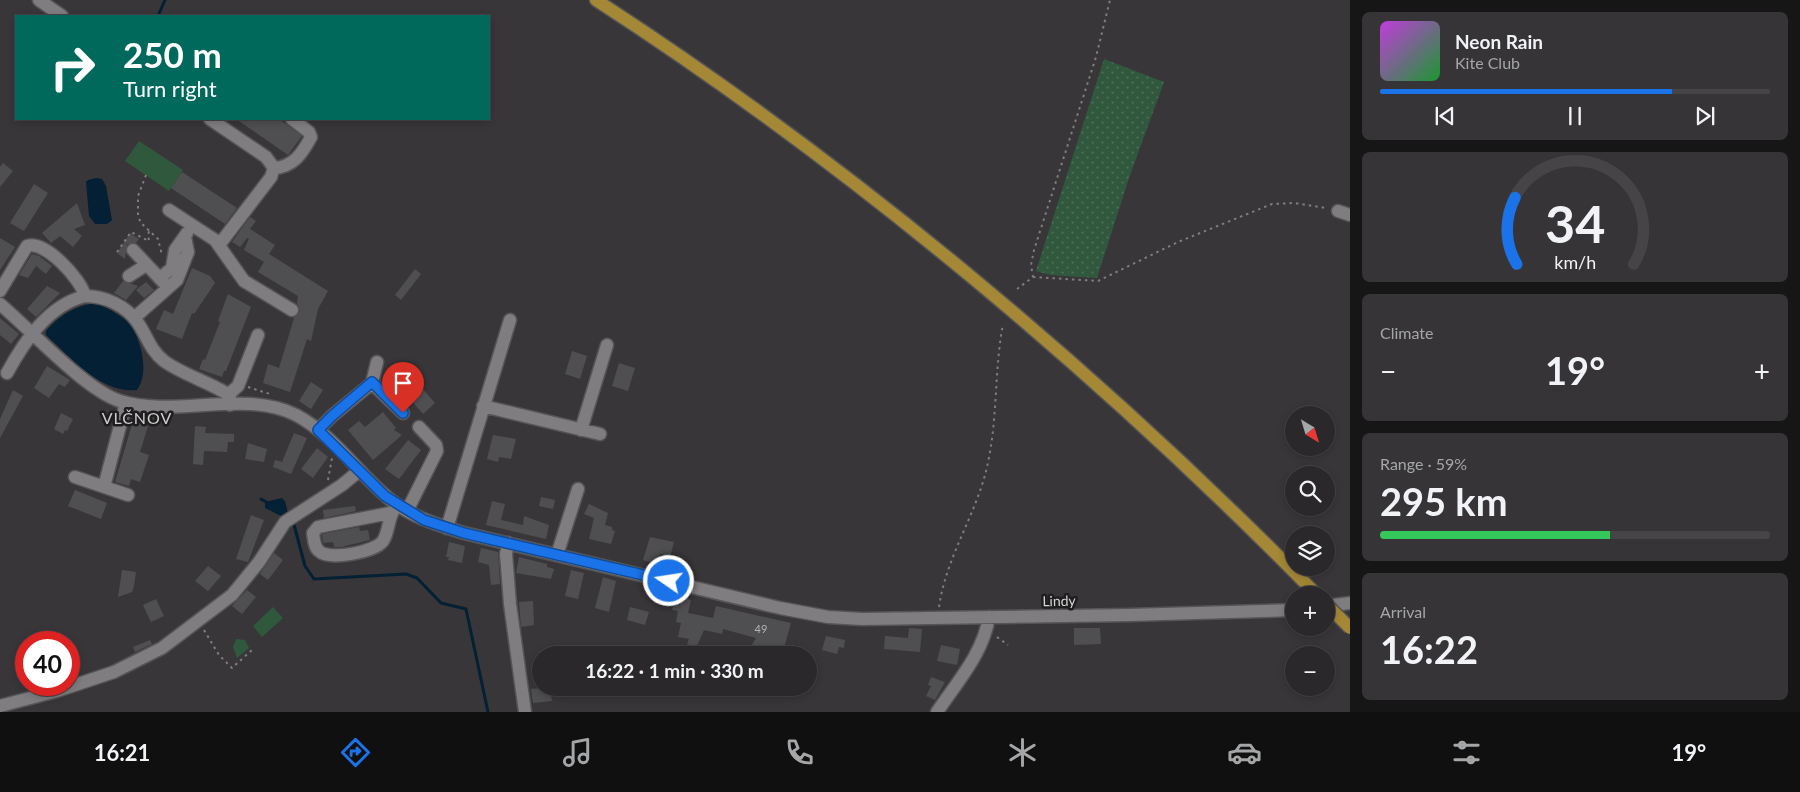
<!DOCTYPE html>
<meta charset="utf-8">
<style>
body{margin:0;font-family:Lato,sans-serif;background:#363436;color:#f1f3f6;height:100vh;display:flex;flex-direction:column;font-size:19px;white-space:nowrap}
*{box-sizing:border-box;margin:0}
p{font-size:16px;color:#a5a6a8}
.icon{flex:none;width:28px;height:28px;fill:none;stroke:currentColor;stroke-width:2;stroke-linecap:round;stroke-linejoin:round}
.map{position:relative;flex:1;overflow:hidden}
.drawer{display:flex;flex-direction:column;gap:12px;padding:12px;background:#171617;width:450px}
.drawer>*{flex:none}
.hud{position:absolute;left:15px;top:15px;width:475px;height:105px;border-radius:0px;box-shadow:0 2px 8px #0003,0 0 0 1px #464447;background:#00695c;color:#fff;overflow:hidden}
.needle{width:32px;rotate:142deg}
.buttons{position:absolute;left:1285px;top:406px;display:grid;gap:10px}
.buttons a{display:grid;place-items:center;width:50px;height:50px;border-radius:50%;background:#2a282a;box-shadow:0 2px 8px #0003,0 0 0 1px #464447;font-size:25px}
.speed{position:absolute;left:15px;top:631px;display:flex;gap:10px;font-size:25px;font-weight:700;text-align:center}
.speed>*{display:grid;place-content:center;width:65px;height:65px;border-radius:50%;background:#2a282a;box-shadow:0 2px 8px #0003,0 0 0 1px #464447;line-height:1}
.speed .limit{border:8px solid #d22;background:#fff;color:#111}
.pin{position:absolute;display:grid;place-items:center;width:42px;height:42px;color:#fff;margin:-51px -21px;border-radius:50% 50% 50% 0;rotate:-45deg;box-shadow:0 0 5px #0007}
.pin .icon{rotate:45deg}
.me{position:absolute;width:55px;margin:-28px;rotate:283deg;stroke-linejoin:round;filter:drop-shadow(0 0 4px #0008)}
.turn{display:flex;align-items:center;gap:18px;height:105px;padding:0 25px;font-size:22px}
.turn .icon{width:65px;height:65px;stroke-width:2.5}
.turn b{display:block;font-size:35px;line-height:42px}
.big{font-size:38px;font-weight:700;line-height:1.1}
.drawer .widget{flex:1;display:flex;flex-direction:column;justify-content:center;gap:8px;min-width:0;padding:0 18px;border-radius:8px;background:#363436}
.drawer .dial{align-items:center;gap:0}
.dial svg{height:130px;overflow:visible;fill:none;stroke:#464447;stroke-width:7;stroke-linecap:round;text-anchor:middle}
.dial text{fill:#f1f3f6;stroke:none}
.song{display:flex;align-items:center;gap:15px}
.cover{width:60px;height:60px;border-radius:8px;background:linear-gradient(135deg,hsl(290 70% 55%),hsl(130 70% 35%))}
.played{height:5px;border-radius:2px;background:linear-gradient(90deg,#1a73e8 75%,#464447 75%)}
.keys{display:flex;justify-content:space-around;direction:ltr}
.heat{display:flex;justify-content:space-between;align-items:center;font-size:28px;direction:ltr}
.charge{height:8px;border-radius:4px;background:linear-gradient(90deg,#34c759 59%,#464447 0)}
.trip{position:absolute;left:532px;top:646px;width:285px;height:50px;border-radius:25px;background:#2a282a;box-shadow:0 2px 8px #0003,0 0 0 1px #464447;font-weight:700;line-height:50px;text-align:center}
.menu{display:flex;height:80px;justify-content:space-around;align-items:center;background:#111011;color:#a5a6a8}
.menu .icon{width:35px;height:35px}
.menu .current{color:#1a73e8}
.menu b{font-size:22px;color:#f1f3f6}
main{display:flex;flex:1;min-height:0}
.map>svg:first-child{display:block}
.park{fill:#30583d}
.garden{fill:url(#garden-dots)}
.water{fill:#032034}
.lines{fill:none;stroke-linecap:round;stroke-linejoin:round}
.stream{stroke:#032034;stroke-width:3}
.building{fill:#4f4f52}
.minor-casing{stroke:#565456;stroke-width:15}
.major-casing{stroke:#565456;stroke-width:15}
.path{stroke:#7f7d7f;stroke-width:2;stroke-dasharray:2.5 4;stroke-linecap:butt}
.minor{stroke:#7f7d7f;stroke-width:12}
.major{stroke:#a48836;stroke-width:12}
.major-bridge-casing{stroke:#565456;stroke-width:15;stroke-linecap:butt}
.major-bridge{stroke:#a48836;stroke-width:12}
.route-casing{stroke:#114b97;stroke-width:12}
.route{stroke:#1a73e8;stroke-width:9}
.labels{text-anchor:middle;stroke-width:5;stroke-linejoin:round;paint-order:stroke}
.number-label{font-size:11px;fill:#b4b3b5}
.street-label{font-size:14px;fill:#d6d4d6;stroke:#1f1e1f}
.quarter-label{font-size:16px;letter-spacing:1px;fill:#cfcccf;stroke:#1f1e1f}
</style>
<main>
<div class="map">
<svg width="1350" height="712" viewBox="0 0 1350 712">
<defs>
<pattern id="garden-dots" width="8" height="8" patternUnits="userSpaceOnUse" patternTransform="scale(1.25)"><rect width="8" height="8" fill="#30583d"/><path d="M2 2h.1M6 6h.1" fill="none" stroke="#4d6f58" stroke-width="1.8" stroke-linecap="round"/></pattern>
</defs>
<rect width="100%" height="100%" fill="#383638"/>
<path class="park" d="M 139,141 L 183,170 L 169,191 L 125,161 Z
M 273,607 L 283,618 L 262,637 L 253,626 Z
M 236,639 L 245,640 L 249,648 L 237,658 L 233,647 Z"/>
<path class="garden" d="M 1104,59 L 1164,82 L 1129,178 L 1097,278 L 1050,275 L 1036,271 Z"/>
<path class="water" d="M 96,178 L 102,179 L 106,186 L 112,220 L 107,224 L 95,224 L 89,216 L 86,182 L 88,180 Z
M 98,303 C 110,310 126,317 133,329 C 142,345 149,374 137,390 C 101,394 70,357 46,335 L 46,331 C 61,314 76,305 98,303 Z
M 282,498 L 285,501 L 288,513 L 285,518 L 265,508 L 265,502 Z"/>
<g class="lines">
<path class="stream" d="M 158,16 L 165,0
M 261,499 L 268,503
M 293,521 L 305,566 L 314,579 L 406,574 L 417,578 L 441,603 L 466,609 L 488,712"/>
</g>
<path class="building" d="M 236,119 L 279,119 L 302,136 L 288,155 Z
M 3,163 L 13,171 L 0,187 L 0,167 Z
M 182,172 L 237,208 L 225,224 L 171,188 Z
M 34,184 L 48,193 L 24,231 L 10,223 Z
M 77,203 L 85,225 L 74,229 L 82,236 L 73,247 L 60,236 L 51,243 L 42,233 Z
M 250,217 L 256,221 L 250,229 L 275,245 L 269,254 L 328,291 L 318,309 L 311,341 L 307,339 L 290,392 L 263,383 L 268,364 L 279,368 L 294,318 L 300,311 L 297,303 L 298,296 L 258,272 L 264,262 L 244,250 L 249,239 L 247,238 L 240,247 L 232,242 Z
M 130,233 L 139,239 L 136,243 L 127,244 L 125,259 L 117,253 Z
M 0,238 L 15,247 L 0,270 Z
M 32,254 L 39,256 L 52,266 L 46,274 L 36,266 L 28,278 L 19,275 Z
M 192,268 L 210,276 L 215,283 L 194,314 L 192,313 L 182,339 L 156,329 L 164,310 L 173,314 Z
M 415,269 L 421,274 L 401,300 L 395,295 Z
M 123,281 L 138,286 L 126,300 L 114,293 Z
M 146,282 L 154,290 L 144,298 L 136,290 Z
M 47,286 L 60,293 L 36,317 L 27,309 Z
M 228,294 L 251,307 L 226,371 L 224,371 L 222,377 L 199,369 L 203,359 L 205,360 L 220,322 L 218,321 Z
M 0,318 L 19,334 L 11,344 L 0,335 Z
M 572,351 L 587,356 L 580,379 L 565,374 Z
M 619,363 L 635,368 L 628,391 L 612,386 Z
M 47,366 L 70,380 L 65,387 L 59,384 L 49,398 L 34,388 Z
M 409,373 L 435,403 L 423,414 L 397,384 Z
M 311,382 L 323,390 L 311,409 L 299,401 Z
M 13,390 L 23,396 L 0,438 L 0,419 Z
M 383,412 L 396,428 L 394,430 L 402,435 L 373,460 L 348,430 L 359,421 L 365,427 Z
M 61,413 L 73,419 L 67,431 L 65,430 L 63,434 L 54,429 Z
M 133,421 L 148,426 L 140,452 L 149,455 L 140,482 L 131,479 L 129,486 L 115,482 Z
M 195,426 L 206,427 L 205,433 L 234,434 L 234,442 L 228,442 L 227,452 L 204,451 L 203,465 L 193,464 Z
M 294,433 L 307,438 L 291,474 L 273,467 L 275,460 L 282,462 Z
M 493,435 L 516,439 L 511,459 L 499,457 L 498,462 L 487,459 Z
M 408,440 L 421,450 L 399,479 L 385,469 Z
M 248,443 L 267,449 L 264,462 L 245,459 Z
M 317,448 L 328,457 L 313,478 L 301,469 Z
M 75,490 L 107,503 L 101,519 L 68,506 Z
M 541,497 L 555,500 L 553,509 L 539,506 Z
M 492,501 L 505,504 L 501,520 L 523,525 L 524,516 L 549,525 L 546,539 L 486,525 Z
M 589,504 L 608,513 L 605,525 L 612,527 L 612,530 L 615,531 L 611,544 L 589,539 L 594,518 L 584,514 Z
M 355,506 L 356,511 L 324,518 L 323,510 Z
M 251,515 L 264,520 L 248,562 L 236,559 Z
M 359,527 L 360,531 L 368,530 L 370,540 L 341,547 L 334,547 L 333,542 L 323,543 L 322,534 Z
M 650,537 L 674,542 L 670,557 L 660,554 L 657,564 L 643,560 Z
M 449,542 L 465,546 L 462,563 L 448,560 L 449,557 L 446,557 Z
M 481,548 L 498,552 L 500,584 L 491,585 L 489,565 L 478,562 Z
M 274,553 L 283,560 L 268,580 L 260,574 Z
M 519,557 L 547,564 L 547,567 L 554,569 L 551,579 L 516,573 Z
M 208,566 L 221,576 L 208,591 L 195,581 Z
M 122,570 L 136,572 L 134,586 L 132,592 L 118,597 Z
M 571,570 L 584,573 L 578,599 L 565,596 Z
M 603,577 L 616,581 L 609,612 L 595,608 Z
M 247,590 L 256,597 L 242,614 L 232,606 Z
M 676,596 L 691,600 L 688,613 L 713,618 L 716,606 L 791,623 L 782,655 L 763,653 L 759,655 L 749,650 L 756,638 L 723,629 L 722,634 L 704,630 L 696,648 L 687,644 L 689,639 L 678,637 L 681,623 L 676,622 L 678,611 L 672,610 Z
M 156,599 L 164,616 L 151,622 L 143,605 Z
M 533,601 L 534,625 L 521,627 L 519,602 Z
M 630,607 L 649,612 L 645,625 L 627,620 Z
M 909,628 L 922,629 L 920,652 L 884,649 L 885,636 L 908,638 Z
M 1074,628 L 1100,628 L 1101,644 L 1074,645 Z
M 826,636 L 845,640 L 844,648 L 839,647 L 837,654 L 822,650 Z
M 150,640 L 152,644 L 135,652 L 133,647 Z
M 941,645 L 960,649 L 957,665 L 937,661 Z
M 931,677 L 945,682 L 935,700 L 926,696 L 931,686 L 928,685 Z
M 541,688 L 550,688 L 552,701 L 533,703 L 531,689 Z"/>
<g class="lines">
<defs>
<path id="minor" d="M 39,0 L 62,16
M 210,119 L 266,157 L 274,168 L 271,177 L 219,245
M 274,168 C 293,167 302,154 311,137 L 309,132 L 292,119
M 169,210 L 215,240 L 244,281 L 292,310
M 1338,211 L 1350,215
M 133,250 L 165,284
M 129,276 L 146,265
M 160,278 L 172,268 L 175,250 L 187,233
M 0,291 L 27,246 C 45,240 81,279 85,296 C 105,296 127,306 138,323 C 147,336 150,350 164,361 C 182,374 206,381 226,393 L 230,398 L 230,405
M 0,304 C 30,329 85,390 120,401 C 173,418 246,389 296,415 C 334,435 359,475 392,501 C 413,518 439,525 464,533 L 780,608 L 828,617 L 862,619 L 1130,615 L 1294,610
M 134,318 L 177,280 L 188,252 L 185,237
M 7,373 C 24,342 48,305 85,296
M 372,383 L 403,413
M 228,395 L 238,386 L 258,335
M 483,406 L 600,434
M 318,430 L 332,416 L 372,383 L 377,362
M 581,430 L 607,345
M 75,477 L 128,495
M 104,487 L 126,403
M 407,511 L 437,451 L 436,445 L 419,427
M 390,513 L 318,527 L 313,533 C 314,539 314,547 319,551 C 329,561 375,552 383,541 C 390,530 387,517 397,505
M 447,528 L 510,320
M 508,543 L 506,554 L 510,604 L 525,712
M 557,555 L 578,489
M 1326,606 L 1350,603
M 0,706 L 57,691 L 114,672 L 162,648 L 232,595 L 259,562 L 285,522 L 342,485 L 359,471
M 937,712 C 957,682 983,654 989,617"/>
<path id="major" d="M 596,0 C 854,167 1102,376 1317,595"/>
</defs>
<use href="#minor" class="minor-casing"/>
<use href="#major" class="major-casing"/>
<path class="path" d="M 146,175 L 138,196 L 138,216 L 141,223 L 158,239 L 162,255
M 117,252 L 131,232 L 149,241 L 148,234 L 150,230
M 1033,277 L 1098,281 L 1178,242 L 1272,204 L 1294,203 L 1326,208
M 1017,289 L 1033,277 L 1031,265 L 1034,250 L 1096,57 L 1110,0
M 248,387 L 270,394
M 328,480 L 332,458
M 939,607 C 946,557 976,515 987,467 C 998,420 994,371 1003,324
M 204,630 L 219,655 L 232,668 L 253,649
M 997,637 L 1008,645"/>
<use href="#minor" class="minor"/>
<use href="#major" class="major"/>
<defs>
<path id="major-bridge" d="M 1326,604 L 1350,628"/>
</defs>
<use href="#major-bridge" class="major-bridge-casing"/>
<use href="#major-bridge" class="major-bridge"/>
</g>
<g class="lines">
<defs>
<path id="route" d="M 403,413 L 372,382 L 332,416 L 318,430 L 385,496 L 424,520 L 464,533 L 669,581"/>
</defs>
<use href="#route" class="route-casing"/>
<use href="#route" class="route"/>
</g>
<g class="labels">
<g class="number-label">
<text x="761" y="633">49</text>
</g>
<g class="street-label">
<text transform="translate(1059 601) rotate(-1)" y="5">Lindy</text>
</g>
<g class="quarter-label">
<text x="137" y="424">VLČNOV</text>
</g>
</g>
</svg>
<div class="buttons">
<a><svg class="needle" viewBox="-14 -14 28 28"><path d="M0-13l5 13h-10z" fill="#e53935"/><path d="M0 13l5-13h-10z" fill="#a5a6a8"/></svg></a>
<a><svg class="icon" aria-label="search" viewBox="0 0 24 24"><circle cx="10" cy="10" r="6"/><path d="M15 15l6 6"/></svg></a>
<a><svg class="icon" aria-label="layers" viewBox="0 0 24 24"><path d="M12 4l9 5-9 5-9-5zM3 14l9 5 9-5"/></svg></a>
<a>+</a>
<a>−</a>
</div>
<div class="speed"><div class="limit">40</div></div>
<div class="pin" style="left:403px;top:413px;background:#d93025"><svg class="icon" aria-label="arrive" viewBox="0 0 24 24"><path d="M6 21V4h12l-3 4 3 4H6"/></svg></div>
<svg class="me" style="left:669px;top:581px" viewBox="-20 -20 40 40"><circle r="17" fill="#1a73e8" stroke="#fff" stroke-width="3"/><path d="M0-11L8 9 0 5-8 9z" fill="#fff"/></svg>
<div class="trip">16:22 · 1 min · 330 m</div>
<div class="hud">
<div class="turn"><svg class="icon" aria-label="right" viewBox="0 0 24 24"><path d="M7 20v-9h11M14 6l5 5-5 5"/></svg><div><b>250 m</b>Turn right</div></div>
</div>
</div>
<section class="drawer">
<div class="widget">
<div class="song"><i class="cover"></i><div><b>Neon Rain</b><p>Kite Club</p></div></div>
<div class="played"></div>
<div class="keys"><svg class="icon" aria-label="previous" viewBox="0 0 24 24"><path d="M18 5L8 12l10 7zM5 5v14"/></svg><svg class="icon" aria-label="pause" viewBox="0 0 24 24"><path d="M8 5v14M16 5v14"/></svg><svg class="icon" aria-label="next" viewBox="0 0 24 24"><path d="M6 5l10 7-10 7zM19 5v14"/></svg></div>
</div>
<div class="widget dial"><svg viewBox="0 0 100 80">
<path d="M14 69A42 42 0 1 1 86 69"/>
<path d="M14 69A42 42 0 0 1 13 28" stroke="#1a73e8"/>
<text x="50" y="56" font-size="32" font-weight="700">34</text>
<text x="50" y="72" font-size="11">km/h</text>
</svg></div>
<div class="widget"><p>Climate</p>
<div class="heat"><a>−</a><b class="big">19°</b><a>+</a></div>
</div>
<div class="widget"><p>Range · 59%</p><b class="big">295 km</b><div class="charge"></div></div>
<div class="widget"><p>Arrival</p><b class="big">16:22</b></div>
</section>
</main>
<nav class="menu">
<b>16:21</b>
<svg class="icon current" aria-label="directions" viewBox="0 0 24 24"><path d="M12 3l9 9-9 9-9-9zM9 14v-3h6M13 9l2 2-2 2"/></svg>
<svg class="icon" aria-label="music" viewBox="0 0 24 24"><path d="M9 18V5l10-2v13"/><circle cx="6" cy="18" r="3"/><circle cx="16" cy="16" r="3"/></svg>
<svg class="icon" aria-label="phone" viewBox="0 0 24 24"><path d="M5 4h4l2 5-3 2q2 4 5 5l2-3 5 2v4C11 20 4 13 5 4z"/></svg>
<svg class="icon" aria-label="climate" viewBox="0 0 24 24"><path d="M12 3v18M4 7l16 10M4 17L20 7"/></svg>
<svg class="icon" aria-label="car" viewBox="0 0 24 24"><path d="M5 17H2v-5l4-1 3-4h7l3 4 3 1v5h-3M9 17h6M6 11h13"/><circle cx="7" cy="17" r="2"/><circle cx="17" cy="17" r="2"/></svg>
<svg class="icon" aria-label="filters" viewBox="0 0 24 24"><path d="M4 7h16M4 17h16"/><circle cx="9" cy="7" r="2"/><circle cx="15" cy="17" r="2"/></svg>
<b>19°</b>
</nav>
